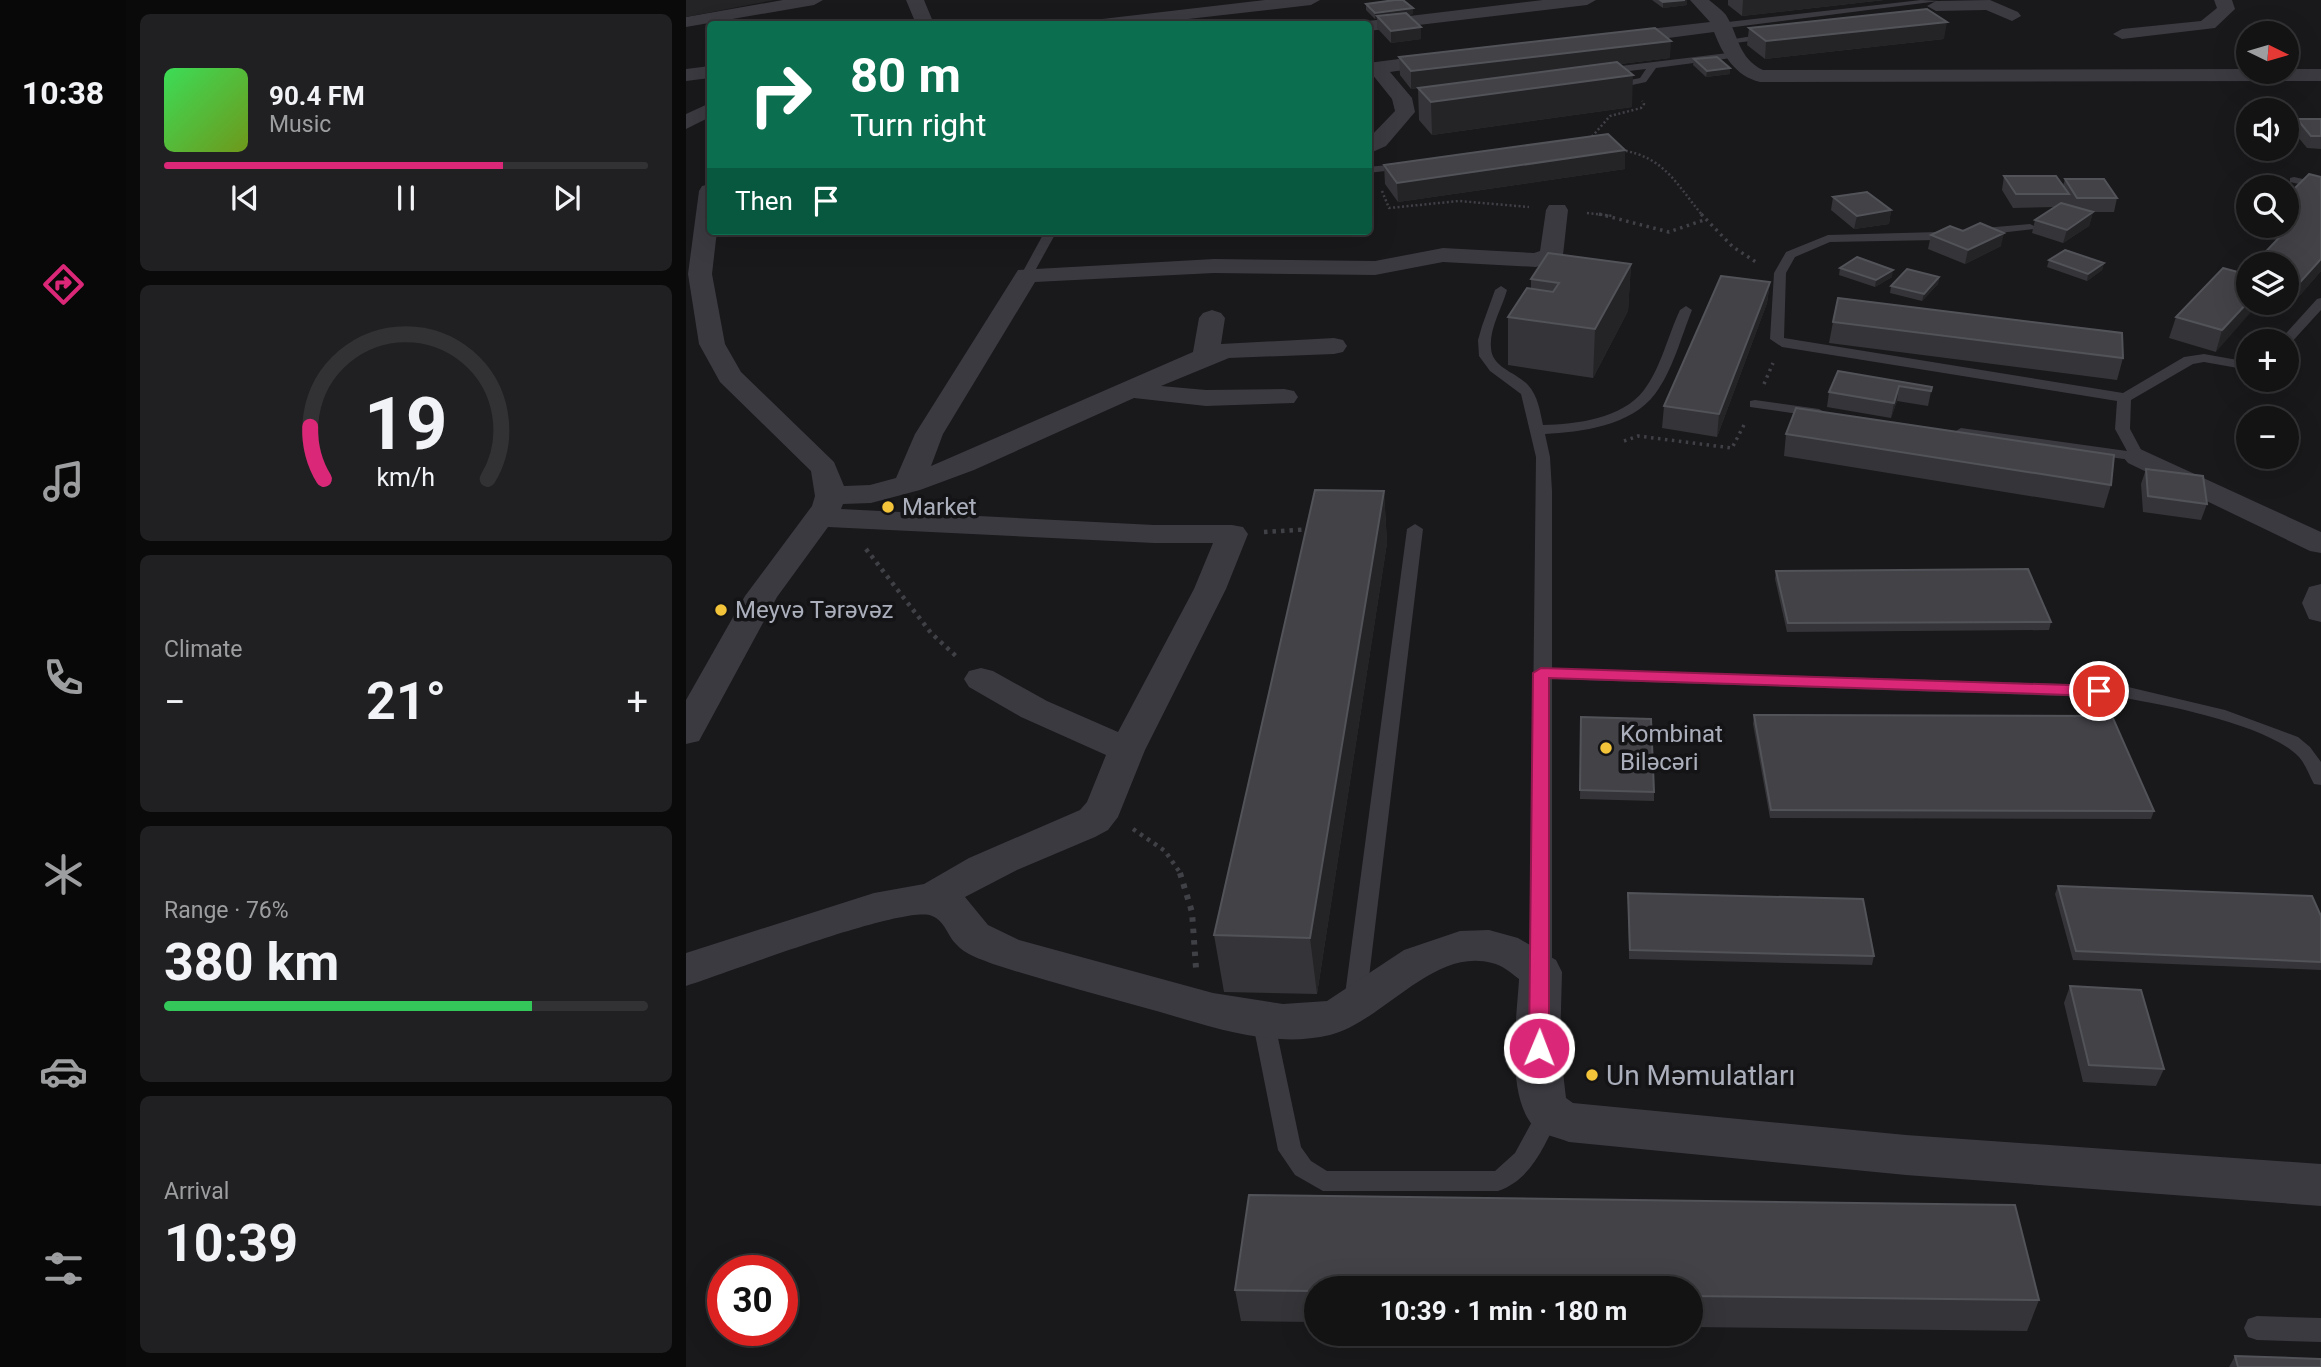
<!DOCTYPE html>
<meta charset="utf-8">
<style>
body{margin:0;font-family:Roboto,sans-serif;background:#202022;color:#f1f3f6;height:100vh;display:flex;flex-direction:column;font-size:26px;white-space:nowrap}
*{box-sizing:border-box;margin:0}
p{font-size:23px;color:#9d9ea0}
.icon{flex:none;width:38px;height:38px;fill:none;stroke:currentColor;stroke-width:2;stroke-linecap:round;stroke-linejoin:round}
.map{position:relative;flex:1;overflow:hidden}
.details{display:flex;flex-direction:column;gap:14px;padding:14px;background:#0a0a0b;width:560px}
.details>*{flex:none}
.top-card{position:absolute;left:21px;top:21px;width:665px;height:214px;border-radius:7px;box-shadow:0 7px 28px #0002,0 0 0 2px #323234;background:#0b6e4f;color:#fff;overflow:hidden}
.needle{width:46px;rotate:95deg}
.controls{position:absolute;left:1550px;top:21px;display:grid;gap:14px}
.controls a{display:grid;place-items:center;width:63px;height:63px;border-radius:50%;background:#131314;box-shadow:0 7px 28px #0002,0 0 0 2px #323234;font-size:35px}
.speed{position:absolute;left:21px;top:1255px;display:flex;gap:14px;font-size:35px;font-weight:700;text-align:center}
.speed>*{display:grid;place-content:center;width:91px;height:91px;border-radius:50%;background:#131314;box-shadow:0 7px 28px #0002,0 0 0 2px #323234;line-height:1}
.speed .limit{border:10px solid #d22;background:#fff;color:#111}
.pin{position:absolute;display:grid;place-items:center;width:60px;height:60px;color:#fff;margin:-30px;border:4px solid #fff;border-radius:50%;box-shadow:0 2px 7px #0007}
.me{position:absolute;width:77px;margin:-38px;rotate:1deg;stroke-linejoin:round;filter:drop-shadow(0 0 5px #0008)}
.turn{display:flex;align-items:center;gap:24px;height:147px;padding:0 28px;font-size:32px}
.turn .icon{width:91px;height:91px;stroke-width:2.5}
.turn b{display:block;font-size:49px;line-height:60px}
.then{display:flex;align-items:center;height:66px;padding:0 28px;background:#0003;gap:14px;font-size:26px}
.big{font-size:52px;font-weight:700;line-height:1.1}
.details .widget{flex:1;display:flex;flex-direction:column;justify-content:center;gap:10px;min-width:0;padding:0 24px;border-radius:10px;background:#202022}
.details .dial{align-items:center;gap:0}
.dial svg{height:182px;overflow:visible;fill:none;stroke:#323234;stroke-width:7;stroke-linecap:round;text-anchor:middle}
.dial text{fill:#f1f3f6;stroke:none}
.song{display:flex;align-items:center;gap:21px}
.cover{width:84px;height:84px;border-radius:10px;background:linear-gradient(135deg,hsl(130 70% 55%),hsl(80 70% 35%))}
.played{height:7px;border-radius:4px;background:linear-gradient(90deg,#db2777 70%,#323234 70%)}
.keys{display:flex;justify-content:space-around;direction:ltr}
.heat{display:flex;justify-content:space-between;align-items:center;font-size:38px;direction:ltr}
.charge{height:10px;border-radius:5px;background:linear-gradient(90deg,#34c759 76%,#323234 0)}
.trip{position:absolute;left:618px;top:1276px;width:399px;height:70px;border-radius:35px;background:#131314;box-shadow:0 7px 28px #0002,0 0 0 2px #323234;font-weight:700;line-height:70px;text-align:center}
main{display:flex;flex:1;min-height:0}
.dock{display:flex;flex-direction:column;width:126px;justify-content:space-around;align-items:center;background:#080808;color:#9d9ea0}
.dock .icon{width:49px;height:49px}
.dock .selected{color:#db2777}
.dock b{font-size:32px;color:#f1f3f6}
.map>svg:first-child{display:block}
.lines{fill:none;stroke-linecap:round;stroke-linejoin:round}
.path-far3{stroke:#404147;stroke-width:2.5;stroke-dasharray:2 2.5;stroke-linecap:butt}
.path-far2{stroke:#404147;stroke-width:3.5;stroke-dasharray:2.5 4.5;stroke-linecap:butt}
.path-far1{stroke:#404147;stroke-width:4.5;stroke-dasharray:3.5 5;stroke-linecap:butt}
.path{stroke:#404147;stroke-width:6;stroke-dasharray:4.5 7;stroke-linecap:butt}
.lane{fill:#3a3a40;fill-rule:evenodd}
.street{fill:#3a3a40;fill-rule:evenodd}
.wall{fill:#353539}
.shaded-wall{fill:#242427}
.building{fill:#424247;stroke:#525359;stroke-width:2}
.route{fill:#db2777;stroke:#8e194d;stroke-width:2}
.poi-dot{fill:#f3c439;stroke:#141416;stroke-width:2.5}
.labels{text-anchor:middle;stroke-width:7;stroke-linejoin:round;paint-order:stroke}
.poi-label{font-size:24px;fill:#abafbb;stroke:#141416;text-anchor:start}
.near-poi-label{font-size:28px;fill:#abafbb;stroke:#141416;text-anchor:start}
</style>
<main>
<nav class="dock">
<b>10:38</b>
<svg class="icon selected" aria-label="directions" viewBox="0 0 24 24"><path d="M12 3l9 9-9 9-9-9zM9 14v-3h6M13 9l2 2-2 2"/></svg>
<svg class="icon" aria-label="music" viewBox="0 0 24 24"><path d="M9 18V5l10-2v13"/><circle cx="6" cy="18" r="3"/><circle cx="16" cy="16" r="3"/></svg>
<svg class="icon" aria-label="phone" viewBox="0 0 24 24"><path d="M5 4h4l2 5-3 2q2 4 5 5l2-3 5 2v4C11 20 4 13 5 4z"/></svg>
<svg class="icon" aria-label="climate" viewBox="0 0 24 24"><path d="M12 3v18M4 7l16 10M4 17L20 7"/></svg>
<svg class="icon" aria-label="car" viewBox="0 0 24 24"><path d="M5 17H2v-5l4-1 3-4h7l3 4 3 1v5h-3M9 17h6M6 11h13"/><circle cx="7" cy="17" r="2"/><circle cx="17" cy="17" r="2"/></svg>
<svg class="icon" aria-label="filters" viewBox="0 0 24 24"><path d="M4 7h16M4 17h16"/><circle cx="9" cy="7" r="2"/><circle cx="15" cy="17" r="2"/></svg>
</nav>
<section class="details">
<div class="widget">
<div class="song"><i class="cover"></i><div><b>90.4 FM</b><p>Music</p></div></div>
<div class="played"></div>
<div class="keys"><svg class="icon" aria-label="previous" viewBox="0 0 24 24"><path d="M18 5L8 12l10 7zM5 5v14"/></svg><svg class="icon" aria-label="pause" viewBox="0 0 24 24"><path d="M8 5v14M16 5v14"/></svg><svg class="icon" aria-label="next" viewBox="0 0 24 24"><path d="M6 5l10 7-10 7zM19 5v14"/></svg></div>
</div>
<div class="widget dial"><svg viewBox="0 0 100 80">
<path d="M14 69A42 42 0 1 1 86 69"/>
<path d="M14 69A42 42 0 0 1 8 46" stroke="#db2777"/>
<text x="50" y="56" font-size="32" font-weight="700">19</text>
<text x="50" y="72" font-size="11">km/h</text>
</svg></div>
<div class="widget"><p>Climate</p>
<div class="heat"><a>−</a><b class="big">21°</b><a>+</a></div>
</div>
<div class="widget"><p>Range · 76%</p><b class="big">380 km</b><div class="charge"></div></div>
<div class="widget"><p>Arrival</p><b class="big">10:39</b></div>
</section>
<div class="map">
<svg width="1635" height="1367" viewBox="0 0 1635 1367">
<rect width="100%" height="100%" fill="#19191b"/>
<g class="lines">
<path class="path-far3" d="M 903,140 L 924,116 L 955,108 L 958,104 L 956,101
M 935,150 C 979,157 990,184 1017,216
M 696,191 L 703,208 L 773,201 L 843,207
M 901,213 L 927,216"/>
<path class="path-far2" d="M 913,214 L 983,232 L 1018,220
M 1015,214 L 1047,247 L 1073,264
M 1078,384 L 1087,363
M 938,441 L 952,436 L 1046,448 L 1059,423"/>
<path class="path-far1" d="M 578,532 L 626,529
M 180,549 L 245,633 L 271,657
M 447,829 L 479,851 L 495,874"/>
<path class="path" d="M 494,873 L 506,912 L 510,968"/>
<path class="lane" d="M 1235,0 L 1253,1 L 1033,29 L 1028,26 L 1033,23 Z
M 1085,33 L 1088,34 L 1088,38 L 1041,44 L 1036,41 Z
M 1050,52 L 1053,53 L 1053,57 L 970,68 L 960,82 L 923,90 L 918,87 L 920,85 L 954,78 L 960,69 L 918,74 L 913,71 L 918,68 Z
M 721,163 L 726,166 L 725,168 L 682,173 L 682,167 Z
M 1608,177 L 1635,183 L 1635,189 L 1604,182 L 1604,178 Z
M 1344,224 L 1350,227 L 1348,229 L 1252,240 L 1144,242 L 1109,257 L 1100,273 L 1098,338 L 1437,393 L 1498,357 L 1518,354 L 1563,362 L 1563,370 L 1518,362 L 1507,364 L 1445,400 L 1444,429 L 1459,457 L 1452,461 L 1275,436 L 1268,432 L 1275,428 L 1441,451 L 1429,429 L 1431,401 L 1096,347 L 1084,339 L 1088,273 L 1100,252 L 1142,235 L 1252,232 Z
M 359,231 L 371,231 L 345,278 L 337,278 L 335,275 Z
M 815,286 L 821,290 C 816,308 803,329 805,348 C 806,368 830,372 842,385 C 852,396 854,411 857,425 C 890,424 936,419 958,390 C 975,368 982,335 994,310 L 1000,306 L 1006,310 C 995,337 987,370 969,394 C 945,426 895,432 859,434 L 864,457 L 866,491 L 866,668 L 1438,686 L 1539,710 L 1612,737 L 1624,747 L 1635,762 L 1635,785 L 1628,784 C 1623,775 1619,763 1612,756 C 1581,725 1481,705 1438,698 L 866,679 L 866,972 L 863,978 L 855,980 L 847,978 L 844,972 L 850,457 L 835,394 L 804,371 L 793,356 L 792,340 L 796,326 L 809,290 Z
M 1635,298 L 1635,310 L 1604,344 L 1593,341 L 1631,299 Z
M 1069,400 L 1133,409 L 1140,413 L 1133,417 L 1064,407 L 1064,401 Z
M 729,524 L 737,529 L 680,1002 L 677,1008 L 669,1011 L 661,1008 L 658,1002 L 721,529 Z
M 577,1010 L 585,1013 L 588,1019 L 615,1147 L 625,1161 L 641,1171 L 809,1171 L 829,1153 L 855,1105 L 863,1102 L 871,1105 L 875,1112 C 859,1143 847,1179 812,1191 L 637,1191 L 609,1175 L 592,1150 L 566,1019 L 569,1013 Z
M 1571,1316 L 1635,1318 L 1635,1342 L 1571,1340 L 1562,1337 L 1558,1328 L 1562,1319 Z"/>
<path class="street" d="M 97,0 L 137,0 L 128,5 L 0,27 L 0,17 Z
M 220,0 L 238,0 L 248,24 L 230,24 Z
M 579,0 L 634,0 L 625,5 L 458,24 L 407,24 L 416,19 Z
M 857,0 L 910,0 L 901,5 L 682,31 L 682,24 L 674,24 L 682,21 Z
M 1004,0 L 1023,0 C 1029,5 1036,10 1040,15 C 1053,36 1052,58 1077,70 L 1563,69 L 1563,72 L 1601,72 L 1601,69 L 1635,69 L 1635,81 L 1074,82 C 1049,76 1037,55 1028,32 L 929,45 L 920,39 L 929,33 L 1024,22 Z
M 1304,0 L 1332,12 L 1335,16 L 1326,21 L 1300,10 L 1250,11 L 1241,6 L 1250,1 Z
M 1528,0 L 1546,0 L 1549,9 L 1529,28 L 1436,39 L 1427,34 L 1436,29 L 1515,21 L 1531,8 Z
M 759,53 L 766,55 L 768,59 L 766,63 L 704,72 L 726,98 L 729,112 L 700,146 L 682,154 L 682,139 L 709,111 L 706,99 L 686,74 L 682,75 L 682,63 Z
M 24,66 L 24,78 L 0,81 L 0,69 Z
M 24,103 L 24,117 L 0,129 L 0,114 Z
M 24,184 L 24,231 L 31,231 L 26,274 L 39,344 L 55,372 L 148,462 L 158,486 L 184,485 L 210,478 L 229,434 L 332,270 L 528,259 L 689,261 L 757,248 L 848,253 L 854,251 L 860,210 L 863,205 L 879,205 L 882,210 L 877,255 L 873,260 L 850,267 L 757,262 L 689,275 L 528,273 L 349,282 L 257,434 L 245,466 L 507,352 L 513,318 L 517,313 L 526,310 L 535,313 L 539,318 L 535,344 L 648,338 L 657,340 L 661,346 L 657,352 L 648,354 L 543,358 L 475,386 L 520,390 L 598,389 L 608,391 L 612,397 L 608,403 L 520,406 L 448,398 L 288,470 L 234,490 L 185,503 L 157,504 L 155,509 L 468,525 L 546,525 L 557,527 L 562,534 L 540,589 L 459,750 L 432,817 L 422,830 L 409,837 L 331,870 L 279,897 L 302,925 L 333,940 L 527,993 L 597,1004 L 641,1001 L 718,950 L 774,931 L 803,930 L 832,938 L 870,960 L 876,972 L 874,1046 L 880,1098 L 887,1103 L 1220,1135 L 1635,1164 L 1635,1206 L 1220,1175 L 883,1142 C 873,1138 856,1135 848,1127 C 819,1095 831,1018 833,979 C 825,973 816,965 806,963 C 747,947 698,1021 644,1035 C 581,1050 516,1023 456,1007 C 406,993 356,980 307,964 C 295,959 279,955 270,944 C 261,935 259,921 246,916 C 219,904 39,974 0,986 L 0,953 L 188,893 L 238,884 L 283,858 L 394,810 L 401,802 L 420,755 L 335,717 L 283,687 L 278,679 L 283,671 L 295,668 L 307,671 L 361,701 L 432,732 L 508,589 L 527,543 L 468,543 L 142,527 L 91,597 L 13,741 L 0,744 L 0,700 L 59,596 L 126,506 L 129,496 L 125,471 L 34,382 L 13,344 L 2,274 L 13,191 L 16,186 Z
M 1452,448 L 1635,532 L 1635,553 L 1624,551 L 1442,463 L 1437,457 L 1442,451 Z
M 1635,584 L 1635,622 L 1623,619 L 1616,603 L 1623,587 Z"/>
</g>
<path class="wall" d="M 966,0 L 1001,0 L 1001,5 L 977,8 Z
M 1042,0 L 1198,0 L 1056,16 L 1042,5 Z
M 680,4 L 727,8 L 727,14 L 722,15 L 735,39 L 705,43 L 691,28 L 691,19 L 689,19 L 680,10 Z
M 1063,28 L 1258,39 L 1079,59 L 1061,45 Z
M 713,57 L 984,58 L 934,64 L 946,107 L 746,135 L 733,120 L 732,88 L 725,89 L 714,75 Z
M 1008,59 L 1044,68 L 1044,74 L 1020,77 L 1007,65 Z
M 1611,119 L 1635,119 L 1635,149 L 1621,148 L 1607,131 Z
M 698,165 L 939,169 L 712,202 L 699,184 Z
M 1318,176 L 1377,186 L 1379,179 L 1431,198 L 1428,212 L 1405,212 L 1407,212 L 1403,226 L 1377,243 L 1346,233 L 1349,220 L 1368,207 L 1327,208 L 1316,190 Z
M 1635,177 L 1635,271 L 1602,309 L 1580,303 L 1601,303 L 1601,264 L 1591,240 L 1576,236 L 1579,226 L 1601,226 L 1601,196 Z
M 1147,197 L 1205,210 L 1203,224 L 1168,229 L 1145,210 Z
M 1245,235 L 1315,246 L 1279,264 L 1242,249 Z
M 1363,260 L 1418,263 L 1416,270 L 1401,281 L 1361,267 Z
M 945,264 L 942,311 L 907,378 L 822,365 L 822,317 L 845,289 L 845,279 Z
M 1154,268 L 1206,277 L 1189,287 L 1153,275 Z
M 1559,274 L 1530,352 L 1483,338 L 1490,317 Z
M 1253,277 L 1252,284 L 1236,301 L 1204,293 L 1205,286 Z
M 1084,282 L 1081,303 L 1031,437 L 976,428 L 978,406 Z
M 1147,322 L 1437,358 L 1431,380 L 1143,343 Z
M 1152,371 L 1246,387 L 1242,406 L 1211,401 L 1205,418 L 1141,407 L 1143,392 Z
M 1100,434 L 1425,485 L 1418,508 L 1098,456 Z
M 1460,469 L 1521,504 L 1515,520 L 1457,512 L 1455,484 Z
M 698,491 L 701,543 L 631,994 L 538,992 L 528,935 Z
M 1090,571 L 1365,622 L 1363,630 L 1101,632 L 1089,579 Z
M 1068,715 L 1468,811 L 1465,819 L 1084,818 L 1067,724 Z
M 895,717 L 968,792 L 968,801 L 894,799 Z
M 1372,886 L 1635,916 L 1635,970 L 1387,960 L 1369,894 Z
M 942,893 L 1188,956 L 1186,965 L 943,959 Z
M 1384,986 L 1478,1069 L 1470,1086 L 1397,1082 L 1378,1003 Z
M 563,1195 L 1329,1205 L 1353,1300 L 1341,1331 L 1004,1327 L 1004,1288 L 630,1288 L 630,1322 L 555,1321 L 549,1290 Z
M 1549,1356 L 1635,1367 L 1543,1367 Z"/>
<path class="shaded-wall" d="M 0,0 L 88,0 L 0,17 Z
M 1001,0 L 1001,5 L 977,8 L 977,2 Z
M 1057,0 L 1198,0 L 1056,16 Z
M 727,8 L 727,14 L 693,18 L 691,16 L 691,19 L 689,19 L 689,13 Z
M 1261,22 L 1258,39 L 1079,59 L 1080,41 Z
M 735,27 L 735,39 L 705,43 L 705,31 Z
M 985,41 L 984,58 L 725,89 L 725,71 Z
M 1044,68 L 1044,74 L 1020,77 L 1021,71 Z
M 947,75 L 946,107 L 746,135 L 745,102 Z
M 939,150 L 939,169 L 712,202 L 711,183 Z
M 1205,210 L 1203,224 L 1168,229 L 1171,216 Z
M 1407,212 L 1403,226 L 1377,243 L 1381,230 Z
M 1318,233 L 1315,246 L 1279,264 L 1282,250 Z
M 1635,259 L 1635,271 L 1602,309 L 1609,288 Z
M 1418,263 L 1416,270 L 1401,281 L 1402,274 Z
M 945,264 L 942,311 L 907,378 L 909,329 Z
M 1207,270 L 1206,277 L 1189,287 L 1190,280 Z
M 1253,277 L 1252,284 L 1236,301 L 1238,294 Z
M 1084,282 L 1081,303 L 1031,437 L 1033,414 Z
M 1563,301 L 1563,303 L 1573,303 L 1530,352 L 1536,330 Z
M 1213,386 L 1211,401 L 1205,418 L 1208,403 Z
M 698,491 L 701,543 L 631,994 L 624,938 Z"/>
<path class="building" d="M 709,0 L 717,0 L 727,8 L 689,13 L 680,4 Z
M 974,0 L 999,0 L 977,2 Z
M 1241,9 L 1261,22 L 1080,41 L 1063,28 Z
M 720,13 L 735,27 L 705,31 L 691,16 Z
M 969,28 L 985,41 L 725,71 L 713,57 Z
M 1031,57 L 1044,68 L 1021,71 L 1008,59 Z
M 931,62 L 947,75 L 745,102 L 732,88 Z
M 1611,119 L 1635,119 L 1635,136 L 1625,136 Z
M 922,134 L 939,150 L 711,183 L 698,165 Z
M 1623,174 L 1635,177 L 1635,259 L 1609,288 L 1601,286 L 1601,264 L 1568,264 L 1607,223 L 1601,221 L 1601,196 Z
M 1318,176 L 1370,176 L 1383,194 L 1330,194 Z
M 1379,179 L 1418,179 L 1431,198 L 1391,198 Z
M 1181,192 L 1205,210 L 1171,216 L 1147,197 Z
M 1375,203 L 1407,212 L 1381,230 L 1349,220 Z
M 1294,223 L 1318,233 L 1282,250 L 1245,235 L 1264,226 L 1277,231 Z
M 1379,250 L 1418,263 L 1402,274 L 1363,260 Z
M 862,253 L 945,264 L 909,329 L 822,317 L 841,288 L 867,292 L 873,283 L 845,279 Z
M 1171,257 L 1207,270 L 1190,280 L 1154,268 Z
M 1537,268 L 1559,274 L 1563,270 L 1563,301 L 1536,330 L 1490,317 Z
M 1221,269 L 1253,277 L 1238,294 L 1205,286 Z
M 1035,276 L 1084,282 L 1033,414 L 978,406 Z
M 1152,298 L 1436,333 L 1437,358 L 1147,322 Z
M 1152,371 L 1246,387 L 1245,391 L 1213,386 L 1208,403 L 1143,392 Z
M 1110,408 L 1428,455 L 1425,485 L 1100,434 Z
M 1460,469 L 1517,476 L 1521,504 L 1462,496 Z
M 629,490 L 698,491 L 624,938 L 528,935 Z
M 1342,569 L 1365,622 L 1102,623 L 1090,571 Z
M 1068,715 L 1426,716 L 1468,811 L 1085,810 Z
M 895,717 L 965,719 L 968,792 L 894,790 Z
M 1372,886 L 1626,896 L 1635,916 L 1635,962 L 1390,951 Z
M 942,893 L 1177,899 L 1188,956 L 944,950 Z
M 1384,986 L 1455,990 L 1478,1069 L 1403,1065 Z
M 563,1195 L 1329,1205 L 1353,1300 L 1004,1296 L 1004,1288 L 630,1288 L 630,1291 L 549,1290 Z
M 1549,1356 L 1635,1359 L 1635,1367 L 1552,1367 Z"/>
<path class="route" d="M 855,668 L 1413,686 L 1421,691 L 1413,696 L 863,678 L 863,1048 L 860,1054 L 853,1056 L 846,1054 L 843,1048 L 847,673 Z"/>
<g class="poi-dot">
<circle cx="202" cy="507" r="7"/>
<circle cx="35" cy="610" r="7"/>
<circle cx="920" cy="748" r="7"/>
<circle cx="906" cy="1075" r="7"/>
</g>
<g class="labels">
<g class="poi-label">
<text x="216" y="515">Market</text>
<text x="49" y="618">Meyvə Tərəvəz</text>
<text x="934" y="742">Kombinat<tspan x="934" dy="28">Biləcəri</tspan></text>
</g>
<g class="near-poi-label">
<text x="920" y="1085">Un Məmulatları</text>
</g>
</g>
</svg>
<div class="controls">
<a><svg class="needle" viewBox="-14 -14 28 28"><path d="M0-13l5 13h-10z" fill="#e53935"/><path d="M0 13l5-13h-10z" fill="#9d9ea0"/></svg></a>
<a><svg class="icon" aria-label="sound" viewBox="0 0 24 24"><path d="M4 9h4l5-4v14l-5-4H4zM17 9q2 3 0 6"/></svg></a>
<a><svg class="icon" aria-label="search" viewBox="0 0 24 24"><circle cx="10" cy="10" r="6"/><path d="M15 15l6 6"/></svg></a>
<a><svg class="icon" aria-label="layers" viewBox="0 0 24 24"><path d="M12 4l9 5-9 5-9-5zM3 14l9 5 9-5"/></svg></a>
<a>+</a>
<a>−</a>
</div>
<div class="speed"><div class="limit">30</div></div>
<div class="pin" style="left:1413px;top:691px;background:#d93025"><svg class="icon" aria-label="arrive" viewBox="0 0 24 24"><path d="M6 21V4h12l-3 4 3 4H6"/></svg></div>
<svg class="me" style="left:853px;top:1048px" viewBox="-20 -20 40 40"><circle r="17" fill="#db2777" stroke="#fff" stroke-width="3"/><path d="M0-11L8 9 0 5-8 9z" fill="#fff"/></svg>
<div class="trip">10:39 · 1 min · 180 m</div>
<div class="top-card">
<div class="turn"><svg class="icon" aria-label="right" viewBox="0 0 24 24"><path d="M7 20v-9h11M14 6l5 5-5 5"/></svg><div><b>80 m</b>Turn right</div></div>
<div class="then">Then<svg class="icon" aria-label="arrive" viewBox="0 0 24 24"><path d="M6 21V4h12l-3 4 3 4H6"/></svg></div>
</div>
</div>
</main>
